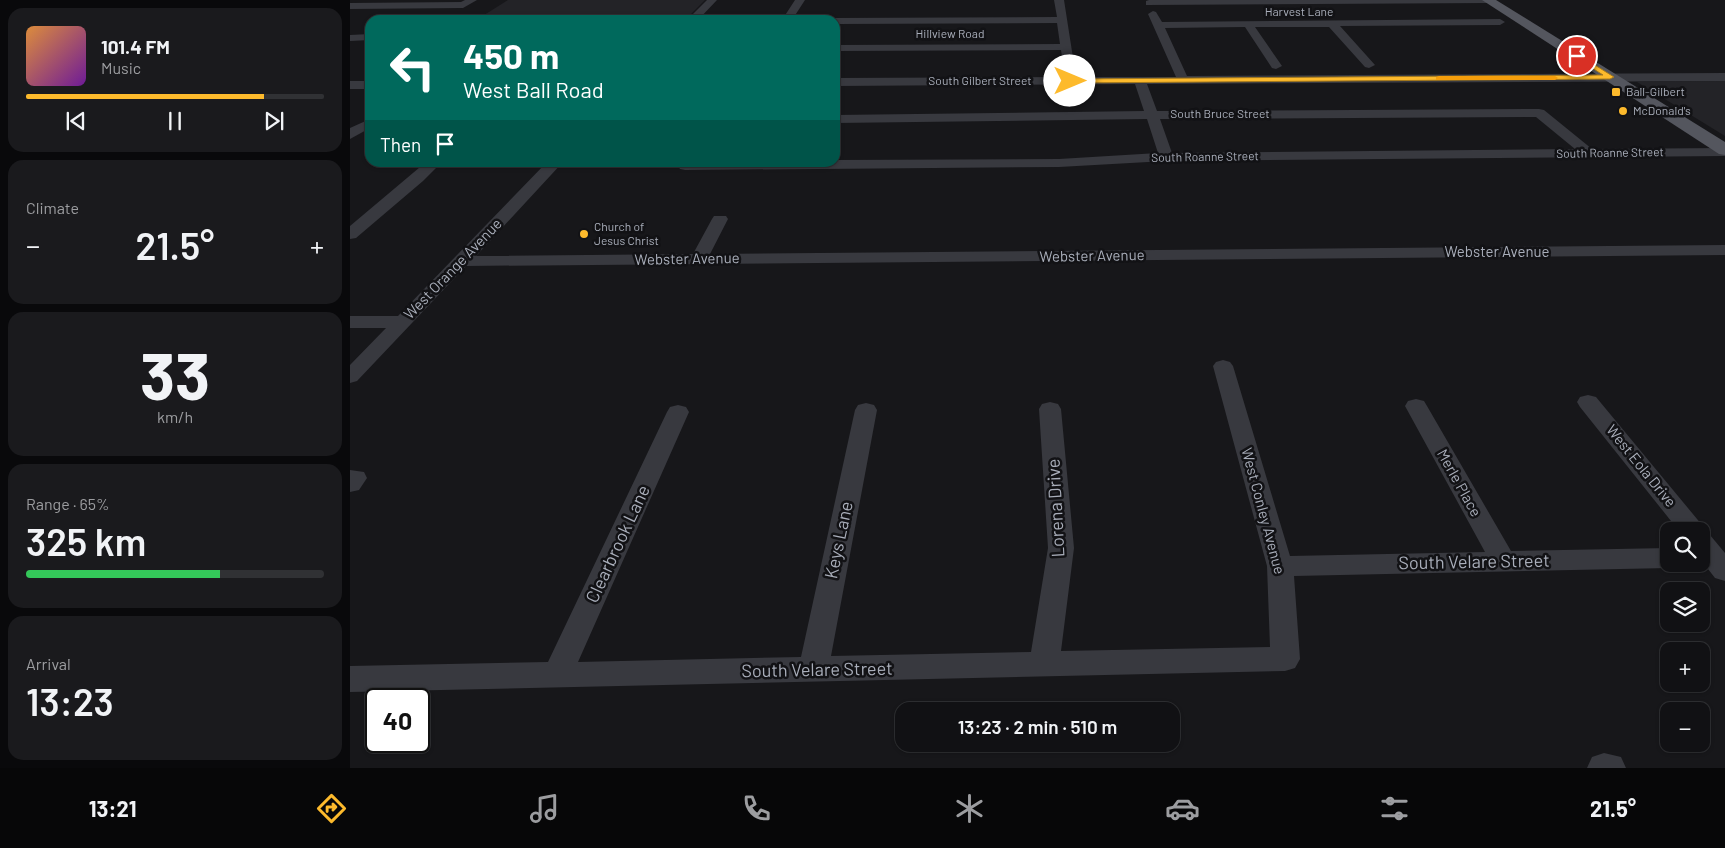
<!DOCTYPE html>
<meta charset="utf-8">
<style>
body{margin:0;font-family:Barlow,sans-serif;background:#1a1a1d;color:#f1f3f6;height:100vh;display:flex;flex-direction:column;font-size:19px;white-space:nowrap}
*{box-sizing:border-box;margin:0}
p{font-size:16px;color:#9c9da0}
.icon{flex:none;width:28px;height:28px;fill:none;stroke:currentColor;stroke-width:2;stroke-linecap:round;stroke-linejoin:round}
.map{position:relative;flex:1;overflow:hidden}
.sheet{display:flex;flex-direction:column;gap:8px;padding:8px;background:#09090b;width:350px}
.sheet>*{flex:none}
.top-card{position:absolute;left:15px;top:15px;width:475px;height:152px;border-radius:15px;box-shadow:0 1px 4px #0004,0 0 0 1px #303134;background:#00695c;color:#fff;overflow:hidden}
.fabs{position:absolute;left:1310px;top:522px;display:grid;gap:10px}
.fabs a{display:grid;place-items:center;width:50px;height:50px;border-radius:10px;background:#111114;box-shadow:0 1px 4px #0004,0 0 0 1px #303134;font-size:25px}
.speed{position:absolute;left:15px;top:688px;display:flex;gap:10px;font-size:25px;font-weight:700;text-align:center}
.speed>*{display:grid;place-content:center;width:65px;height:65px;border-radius:50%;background:#111114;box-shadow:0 1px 4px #0004,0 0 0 1px #303134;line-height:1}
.speed .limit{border:2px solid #111;border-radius:8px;background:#fff;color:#111}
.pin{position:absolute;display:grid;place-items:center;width:42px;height:42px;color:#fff;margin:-21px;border:2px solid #fff;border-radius:50%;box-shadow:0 1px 5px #0007}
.me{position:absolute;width:55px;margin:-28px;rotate:90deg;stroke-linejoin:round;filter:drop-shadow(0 0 4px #0008)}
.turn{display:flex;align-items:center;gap:18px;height:105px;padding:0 15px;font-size:22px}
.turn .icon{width:65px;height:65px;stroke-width:2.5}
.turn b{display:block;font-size:35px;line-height:42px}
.then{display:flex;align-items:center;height:48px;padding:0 15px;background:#0003;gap:10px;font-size:19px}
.big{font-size:38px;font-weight:600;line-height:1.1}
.sheet .widget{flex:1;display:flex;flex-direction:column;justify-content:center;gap:8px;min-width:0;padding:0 18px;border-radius:15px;background:#1a1a1d}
.sheet .dial{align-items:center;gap:0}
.dial b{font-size:65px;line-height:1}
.song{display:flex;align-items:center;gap:15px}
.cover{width:60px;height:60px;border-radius:8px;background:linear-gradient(135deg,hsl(30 70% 55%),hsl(280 70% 35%))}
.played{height:5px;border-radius:2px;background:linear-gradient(90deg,#fdba2c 80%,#303134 80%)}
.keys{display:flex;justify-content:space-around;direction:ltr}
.heat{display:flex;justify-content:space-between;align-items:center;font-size:28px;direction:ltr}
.charge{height:8px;border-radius:4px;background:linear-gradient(90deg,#34c759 65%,#303134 0)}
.trip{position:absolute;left:545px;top:702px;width:285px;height:50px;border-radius:15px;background:#111114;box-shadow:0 1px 4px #0004,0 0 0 1px #303134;font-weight:600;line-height:50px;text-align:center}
.menu{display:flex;height:80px;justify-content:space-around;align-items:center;background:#070708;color:#9c9da0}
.menu .icon{width:35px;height:35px}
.menu .selected{color:#fdba2c}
.menu b{font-size:22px;color:#f1f3f6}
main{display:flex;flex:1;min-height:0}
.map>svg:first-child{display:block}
.built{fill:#232327}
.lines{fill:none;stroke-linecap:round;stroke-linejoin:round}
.minor{fill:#38393f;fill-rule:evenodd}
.major{fill:#54565e;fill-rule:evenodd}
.route{fill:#fdba2c;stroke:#a4791d}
.slow{fill:#f59e0b}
.poi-dot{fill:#fdba2c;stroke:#121215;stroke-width:2}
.labels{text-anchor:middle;stroke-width:5;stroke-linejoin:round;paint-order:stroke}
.far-street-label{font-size:12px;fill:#a9aeba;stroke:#121215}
.far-poi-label{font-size:12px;fill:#a9aeba;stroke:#121215;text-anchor:start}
.street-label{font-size:15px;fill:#a9aeba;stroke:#121215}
.near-street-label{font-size:18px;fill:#a9aeba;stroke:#121215}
</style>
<main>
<section class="sheet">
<div class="widget">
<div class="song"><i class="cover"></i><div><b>101.4 FM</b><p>Music</p></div></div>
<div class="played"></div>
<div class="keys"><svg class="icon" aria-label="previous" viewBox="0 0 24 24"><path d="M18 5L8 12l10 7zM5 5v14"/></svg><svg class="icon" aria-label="pause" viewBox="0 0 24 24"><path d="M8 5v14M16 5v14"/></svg><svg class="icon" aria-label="next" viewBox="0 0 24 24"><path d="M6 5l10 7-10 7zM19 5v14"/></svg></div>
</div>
<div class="widget"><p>Climate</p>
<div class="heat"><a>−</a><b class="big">21.5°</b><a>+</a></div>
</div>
<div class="widget dial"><b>33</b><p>km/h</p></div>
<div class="widget"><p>Range · 65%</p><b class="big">325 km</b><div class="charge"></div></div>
<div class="widget"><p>Arrival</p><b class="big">13:23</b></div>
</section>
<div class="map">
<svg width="1375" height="768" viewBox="0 0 1375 768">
<rect width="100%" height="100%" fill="#17171a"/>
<path class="built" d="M 158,0 L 355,0 L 339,16 L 131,17 Z
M 1375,81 L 1375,136 L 1287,82 L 1370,81 Z"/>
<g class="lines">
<path class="minor" d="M 115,0 L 127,0 L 113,8 L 0,9 L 0,3 L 111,2 Z
M 357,0 L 367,0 L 348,20 L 337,20 Z
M 445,0 L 455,0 L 442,20 L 432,20 Z
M 704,0 L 714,0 L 726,77 L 826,77 L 798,14 L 803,11 L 806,12 L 812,22 L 1150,19 L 1155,22 L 1150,25 L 990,26 L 1025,65 L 1019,68 L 1015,67 L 979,27 L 905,27 L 932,66 L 926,69 L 922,68 L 895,27 L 815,28 L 837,76 L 1375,73 L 1375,81 L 797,84 L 807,111 L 1189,109 L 1194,110 L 1242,149 L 1375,148 L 1375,156 L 816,161 L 709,167 L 335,170 L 330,169 L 328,166 L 332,162 L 485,162 L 485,160 L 709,159 L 808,153 L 797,119 L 485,123 L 485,115 L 794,111 L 785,84 L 485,86 L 485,78 L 715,77 L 711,50 L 485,51 L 485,45 L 710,44 L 707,23 L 485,24 L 485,20 L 481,20 L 485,18 L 707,17 ZM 1186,117 L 1225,149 L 822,153 L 810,119 Z
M 799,0 L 1144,0 L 1139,3 L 796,5 L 796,1 Z
M 20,34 L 20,40 L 0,41 L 0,35 Z
M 0,81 L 20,81 L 20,89 L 0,89 Z
M 20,119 L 20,128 L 0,139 L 0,128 Z
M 76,162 L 92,162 L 73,181 L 6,238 L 0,239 L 0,226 Z
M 197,162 L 213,162 L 126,256 L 343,254 L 362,219 L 364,216 L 376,216 L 378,219 L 360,254 L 1375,245 L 1375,255 L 116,266 L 7,381 L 0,383 L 0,365 L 36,328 L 0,328 L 0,316 L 48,316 Z
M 873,360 L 880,362 L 883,366 L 940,556 L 1135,552 L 1055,406 L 1058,401 L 1066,399 L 1074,401 L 1077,406 L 1161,551 L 1319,548 L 1319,564 L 1329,564 L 1319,568 L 944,576 L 950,659 L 945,668 L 935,671 L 0,692 L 0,666 L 198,662 L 317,412 L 320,407 L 328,405 L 336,407 L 339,412 L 228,662 L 451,657 L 505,410 L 508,405 L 516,403 L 524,405 L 527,410 L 481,656 L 681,652 L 698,548 L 689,409 L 692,404 L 700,402 L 708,404 L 711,409 L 724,548 L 711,651 L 920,647 L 917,566 L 863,366 L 866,362 Z
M 1238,395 L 1246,397 L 1352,525 L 1356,531 L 1354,534 L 1360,535 L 1375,553 L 1375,581 L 1365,578 L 1351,560 L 1351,531 L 1329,531 L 1230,407 L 1227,402 L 1230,397 Z
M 0,470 L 14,472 L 17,478 L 9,490 L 0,492 Z
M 1254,753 L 1271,757 L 1276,768 L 1237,768 L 1242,757 Z"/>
<path class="major" d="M 1132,0 L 1146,0 L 1375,142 L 1375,155 L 1369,154 Z"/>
</g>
<path class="route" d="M 1225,55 L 1229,55 L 1264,77 L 1260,79 L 720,83 L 717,81 L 720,79 L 1253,75 L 1225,57 Z"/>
<path class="slow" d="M 1089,76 L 1205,76 L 1208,78 L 1205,80 L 1086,80 L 1086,77 Z"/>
<g class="poi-dot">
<rect x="1261" y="87" width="10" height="10" rx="2.5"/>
<circle cx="1273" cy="111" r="5"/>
<circle cx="234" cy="234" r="5"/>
</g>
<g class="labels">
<g class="far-street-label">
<text x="949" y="16">Harvest Lane</text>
<text x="600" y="38">Hillview Road</text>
<text x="630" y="85">South Gilbert Street</text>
<text x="870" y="118">South Bruce Street</text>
<text transform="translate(1260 153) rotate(-1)" y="4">South Roanne Street</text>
<text transform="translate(855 157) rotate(-1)" y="4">South Roanne Street</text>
</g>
<g class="far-poi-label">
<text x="1276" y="96">Ball-Gilbert</text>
<text x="1283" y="115">McDonald's</text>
<text x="244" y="231">Church of<tspan x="244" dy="14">Jesus Christ</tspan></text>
</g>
<g class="street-label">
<text x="1147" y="257">Webster Avenue</text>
<text transform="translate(742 256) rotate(-1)" y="5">Webster Avenue</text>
<text transform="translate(337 259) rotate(-1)" y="5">Webster Avenue</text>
<text transform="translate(103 269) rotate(-46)" y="5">West Orange Avenue</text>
<text transform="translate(1291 466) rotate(51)" y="5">West Eola Drive</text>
<text transform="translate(1109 483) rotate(61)" y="5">Merle Place</text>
<text transform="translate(913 511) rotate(75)" y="5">West Conley Avenue</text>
</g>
<g class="near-street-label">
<text transform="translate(706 508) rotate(-93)" y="6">Lorena Drive</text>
<text transform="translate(489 540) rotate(-78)" y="6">Keys Lane</text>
<text transform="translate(268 544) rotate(-65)" y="6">Clearbrook Lane</text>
<text transform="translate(1124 562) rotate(-1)" y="6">South Velare Street</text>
<text transform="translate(467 670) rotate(-1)" y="6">South Velare Street</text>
</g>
</g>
</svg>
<div class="fabs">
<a><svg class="icon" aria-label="search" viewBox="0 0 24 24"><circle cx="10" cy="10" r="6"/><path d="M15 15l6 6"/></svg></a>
<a><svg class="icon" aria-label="layers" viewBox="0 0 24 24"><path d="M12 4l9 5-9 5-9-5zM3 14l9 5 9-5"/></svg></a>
<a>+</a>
<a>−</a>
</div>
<div class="speed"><div class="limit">40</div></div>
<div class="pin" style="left:1227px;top:56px;background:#d93025"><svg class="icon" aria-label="arrive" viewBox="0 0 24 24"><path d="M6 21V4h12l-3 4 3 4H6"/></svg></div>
<svg class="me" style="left:720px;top:81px" viewBox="-20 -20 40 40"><circle r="19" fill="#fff"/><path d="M0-13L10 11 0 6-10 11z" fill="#fdba2c"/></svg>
<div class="trip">13:23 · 2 min · 510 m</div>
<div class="top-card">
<div class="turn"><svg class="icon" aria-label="left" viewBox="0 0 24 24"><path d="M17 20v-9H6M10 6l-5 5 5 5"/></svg><div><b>450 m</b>West Ball Road</div></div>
<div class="then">Then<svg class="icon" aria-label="arrive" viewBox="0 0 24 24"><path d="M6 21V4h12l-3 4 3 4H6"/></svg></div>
</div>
</div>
</main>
<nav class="menu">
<b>13:21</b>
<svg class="icon selected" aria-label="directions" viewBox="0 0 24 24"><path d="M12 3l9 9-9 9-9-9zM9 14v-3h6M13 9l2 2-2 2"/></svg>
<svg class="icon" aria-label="music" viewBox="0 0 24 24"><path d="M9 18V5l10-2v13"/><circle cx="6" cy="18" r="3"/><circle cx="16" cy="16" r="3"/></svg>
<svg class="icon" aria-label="phone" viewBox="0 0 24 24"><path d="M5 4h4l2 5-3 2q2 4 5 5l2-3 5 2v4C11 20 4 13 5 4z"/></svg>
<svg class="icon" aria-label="climate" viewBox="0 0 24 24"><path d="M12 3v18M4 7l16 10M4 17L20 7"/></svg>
<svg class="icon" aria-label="car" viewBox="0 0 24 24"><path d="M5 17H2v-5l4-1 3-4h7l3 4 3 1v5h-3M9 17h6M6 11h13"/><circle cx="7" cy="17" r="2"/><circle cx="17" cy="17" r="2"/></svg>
<svg class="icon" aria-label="filters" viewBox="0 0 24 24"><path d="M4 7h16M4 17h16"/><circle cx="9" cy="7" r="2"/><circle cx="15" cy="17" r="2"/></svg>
<b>21.5°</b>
</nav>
